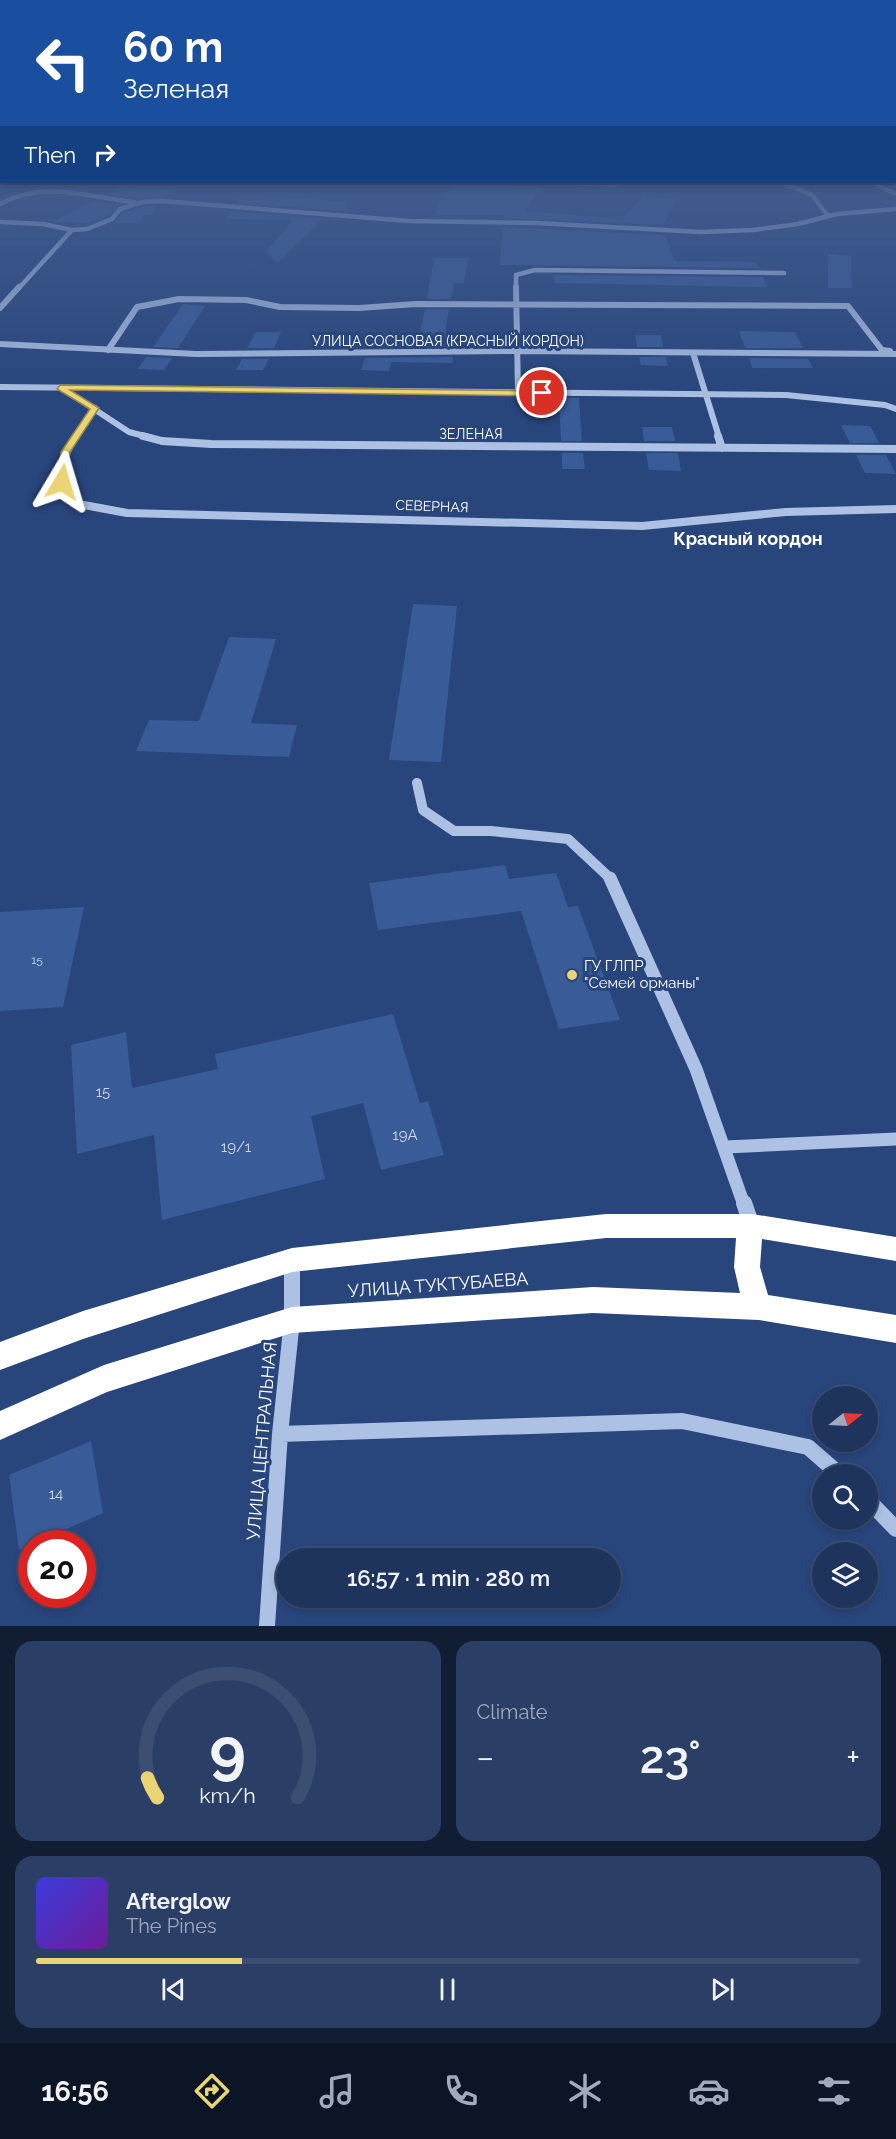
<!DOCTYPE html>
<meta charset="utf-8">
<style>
body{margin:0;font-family:Raleway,sans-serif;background:#2b3f66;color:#f1f3f6;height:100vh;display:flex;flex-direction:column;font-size:22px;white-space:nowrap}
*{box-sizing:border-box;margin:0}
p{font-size:20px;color:#a1aabc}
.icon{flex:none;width:33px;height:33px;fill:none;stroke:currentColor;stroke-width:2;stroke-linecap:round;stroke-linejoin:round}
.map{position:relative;height:1626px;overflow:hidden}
.sheet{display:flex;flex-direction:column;gap:15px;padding:15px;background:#101d33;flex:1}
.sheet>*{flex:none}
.top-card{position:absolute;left:0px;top:0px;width:897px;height:183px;box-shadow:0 3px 9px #0003,0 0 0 2px #3c4f72;background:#1a4fa0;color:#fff;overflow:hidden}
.needle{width:39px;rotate:72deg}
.tools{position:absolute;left:812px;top:1386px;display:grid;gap:12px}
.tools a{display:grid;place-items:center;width:66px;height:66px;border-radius:50%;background:#1e345d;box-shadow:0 3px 9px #0003,0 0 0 2px #3c4f72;font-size:30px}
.speed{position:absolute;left:18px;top:1530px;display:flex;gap:12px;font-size:30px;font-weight:700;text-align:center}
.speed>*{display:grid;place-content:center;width:78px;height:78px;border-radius:50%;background:#1e345d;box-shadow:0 3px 9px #0003,0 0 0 2px #3c4f72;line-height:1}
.speed .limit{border:9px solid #d22;background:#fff;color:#111}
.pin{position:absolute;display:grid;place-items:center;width:51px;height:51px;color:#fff;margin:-26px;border:3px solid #fff;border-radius:50%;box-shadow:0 2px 6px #0007}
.me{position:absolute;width:66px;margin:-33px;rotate:7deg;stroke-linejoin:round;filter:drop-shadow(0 0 4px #0008)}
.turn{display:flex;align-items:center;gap:21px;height:126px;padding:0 24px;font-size:27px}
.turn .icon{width:78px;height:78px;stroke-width:2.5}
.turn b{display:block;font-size:42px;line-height:51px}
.then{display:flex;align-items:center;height:57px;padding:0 24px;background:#0003;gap:12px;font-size:22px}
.big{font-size:45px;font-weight:600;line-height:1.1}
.sheet .widget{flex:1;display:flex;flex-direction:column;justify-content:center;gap:9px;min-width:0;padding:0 21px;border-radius:18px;background:#2b3f66}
.sheet .dial{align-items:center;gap:0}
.dial svg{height:156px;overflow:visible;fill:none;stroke:#3c4f72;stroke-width:7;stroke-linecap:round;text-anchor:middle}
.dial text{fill:#f1f3f6;stroke:none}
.song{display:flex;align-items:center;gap:18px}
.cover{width:72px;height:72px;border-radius:9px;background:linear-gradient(135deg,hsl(240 70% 55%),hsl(280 70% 35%))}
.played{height:6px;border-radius:3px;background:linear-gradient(90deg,#ebd474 25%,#3c4f72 25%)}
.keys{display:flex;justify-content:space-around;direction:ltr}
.heat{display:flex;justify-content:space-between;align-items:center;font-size:33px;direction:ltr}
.sheet .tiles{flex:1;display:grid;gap:15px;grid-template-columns:1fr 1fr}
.widget:last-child{grid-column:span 2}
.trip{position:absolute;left:276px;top:1548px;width:345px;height:60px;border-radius:30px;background:#1e345d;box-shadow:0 3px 9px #0003,0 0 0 2px #3c4f72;font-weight:600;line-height:60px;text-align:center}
.tab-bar{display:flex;height:96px;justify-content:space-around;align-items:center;background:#0c1525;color:#a1aabc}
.tab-bar .icon{width:42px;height:42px}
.tab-bar .selected{color:#ebd474}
.tab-bar b{font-size:27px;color:#f1f3f6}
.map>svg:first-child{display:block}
.building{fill:#395b98}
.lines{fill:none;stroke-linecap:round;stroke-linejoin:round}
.minor-far5{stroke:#adc1e4;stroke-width:4.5}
.minor-far4{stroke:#adc1e4;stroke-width:6}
.minor-far3{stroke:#adc1e4;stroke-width:8}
.minor-far2{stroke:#adc1e4;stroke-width:10}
.minor-far1{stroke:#adc1e4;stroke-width:13}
.minor{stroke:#adc1e4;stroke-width:16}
.highway{fill:#fff;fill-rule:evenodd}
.route{fill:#ebd474;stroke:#998a4b;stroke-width:1.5}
.poi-dot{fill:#ebd474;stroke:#28457c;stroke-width:2}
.labels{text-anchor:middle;stroke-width:6;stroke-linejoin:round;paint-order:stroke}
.number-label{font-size:12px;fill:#ced6e5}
.far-street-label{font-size:14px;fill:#fff;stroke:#28457c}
.poi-label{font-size:15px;fill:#fff;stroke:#28457c;text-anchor:start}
.near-number-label{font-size:15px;fill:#ced6e5}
.far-district-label{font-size:18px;font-weight:bold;fill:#fff;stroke:#28457c}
.near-street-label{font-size:18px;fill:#fff;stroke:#28457c}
</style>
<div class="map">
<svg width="896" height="1626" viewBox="0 0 896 1626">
<rect width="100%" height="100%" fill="#28457c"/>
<path class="building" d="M 455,183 L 541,189 L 524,211 L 622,219 L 643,197 L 677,200 L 663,225 L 504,218 L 504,215 L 436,215 L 441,197 Z
M 122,186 L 172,190 L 166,197 L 137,199 L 107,194 Z
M 242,194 L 347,202 L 347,211 L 237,203 Z
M 94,200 L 119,205 L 109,215 L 90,223 L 53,222 Z
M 144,206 L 159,206 L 151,215 L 145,215 L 138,223 L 114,223 L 123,213 Z
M 231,211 L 346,220 L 322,220 L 278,263 L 266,252 L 293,220 L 226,219 Z
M 503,227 L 666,235 L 674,261 L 756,262 L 759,268 L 500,265 Z
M 828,254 L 851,256 L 852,288 L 828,288 Z
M 434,258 L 468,258 L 464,283 L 454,283 L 451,299 L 427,299 Z
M 554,275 L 763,277 L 767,287 L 555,283 Z
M 183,304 L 205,306 L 178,348 L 153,347 Z
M 425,309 L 449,309 L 445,333 L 457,333 L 455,346 L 368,347 L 373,333 L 420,333 Z
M 739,331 L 795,332 L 803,348 L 745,348 Z
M 256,332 L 281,332 L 274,348 L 247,348 Z
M 635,335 L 661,335 L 663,347 L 637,347 Z
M 146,357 L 172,358 L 164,370 L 138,369 Z
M 453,357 L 452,363 L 391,362 L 389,371 L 361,370 L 365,358 Z
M 639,357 L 666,357 L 668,366 L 641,365 Z
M 749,358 L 808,359 L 813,368 L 752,368 Z
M 242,359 L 269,359 L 263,370 L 236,370 Z
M 559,398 L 579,398 L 582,441 L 561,441 Z
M 841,425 L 870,426 L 879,443 L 850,443 Z
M 642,427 L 672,427 L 675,441 L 644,441 Z
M 562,453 L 583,453 L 585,469 L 562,469 Z
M 646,453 L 678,453 L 681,471 L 649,470 Z
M 856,455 L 886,455 L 896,474 L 865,473 Z
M 413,604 L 457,606 L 441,762 L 389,760 Z
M 229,637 L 276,639 L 251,723 L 297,725 L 289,757 L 136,751 L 149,720 L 199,721 Z
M 505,865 L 509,879 L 556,873 L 568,907 L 578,906 L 620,1020 L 559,1029 L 521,911 L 378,930 L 369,883 Z
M 84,907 L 63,1007 L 0,1011 L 0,912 Z
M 393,1014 L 420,1103 L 428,1101 L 444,1155 L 381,1170 L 363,1103 L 311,1116 L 325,1179 L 162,1220 L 154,1135 L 77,1154 L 71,1045 L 126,1032 L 132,1088 L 218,1069 L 215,1054 Z
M 91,1441 L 103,1513 L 19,1550 L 9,1475 Z"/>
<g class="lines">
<path class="minor-far5" d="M 564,182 L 615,185
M 780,182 L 812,195 L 828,216
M 870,182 L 896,194
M 0,204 C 43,180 88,197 134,202
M 0,222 L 43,224 L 72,230
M 18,289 L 72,230 L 87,229 L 112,219 L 120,209 L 143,202 L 162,201 L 409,221 L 537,223 L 701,232 L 753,230 L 798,224 L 837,214 L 896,209
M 516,289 L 516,275 L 535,270 L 784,273"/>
<path class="minor-far4" d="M 516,287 L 518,393
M 0,308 L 19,287
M 0,344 L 196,354 L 520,351 L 896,354
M 108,350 L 137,307 L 179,299 L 246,300 L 280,307 L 359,308 L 416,304 L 848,306 L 882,350 L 890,351
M 693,353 L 719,437
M 0,387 L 786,395 L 885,405 L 896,409
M 62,388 L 129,432 L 148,437
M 75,437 L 95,408"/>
<path class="minor-far3" d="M 76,436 C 58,462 59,475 73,503 L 127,513 L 642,526 L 786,512 L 896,509
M 143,436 L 162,441 L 211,444 L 896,449
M 718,436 L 722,448"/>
<path class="minor-far2" d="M 417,783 L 423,810 L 454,831 L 491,831 L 568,839 L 612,880"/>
<path class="minor-far1" d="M 610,878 L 696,1069 L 744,1205
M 725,1147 L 896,1139"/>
<path class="minor" d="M 744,1203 L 752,1226
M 280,1434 L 682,1421 L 808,1447 L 839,1474
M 867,1499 L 896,1529
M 267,1626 L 280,1434 L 292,1320 L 292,1260"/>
<path class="highway" d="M 606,1214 L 752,1214 L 896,1237 L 896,1261 L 762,1239 L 760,1267 L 768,1295 L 896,1315 L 896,1343 L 759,1320 L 593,1313 L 292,1333 L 107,1392 L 0,1440 L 0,1411 L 104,1365 L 292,1307 L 593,1287 L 740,1293 L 734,1267 L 736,1238 L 606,1238 L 292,1272 L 83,1339 L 0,1370 L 0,1342 L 83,1311 L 292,1248 Z"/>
</g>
<linearGradient id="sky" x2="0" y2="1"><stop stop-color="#162644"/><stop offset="0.43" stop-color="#425c8e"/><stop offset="1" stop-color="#425c8e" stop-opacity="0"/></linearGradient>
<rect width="896" height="402" fill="url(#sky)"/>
<path class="route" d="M 60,385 L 542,391 L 546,393 L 542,396 L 70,390 L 99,408 L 70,452 L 66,482 L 62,484 L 57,482 L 61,452 L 90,409 L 57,389 Z"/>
<circle class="poi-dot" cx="572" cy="975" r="6"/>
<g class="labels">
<g class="number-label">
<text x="37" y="964">15</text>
</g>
<g class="far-street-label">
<text x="448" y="346">УЛИЦА СОСНОВАЯ (КРАСНЫЙ КОРДОН)</text>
<text x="471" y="439">ЗЕЛЕНАЯ</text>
<text transform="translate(432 506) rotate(2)" y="5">СЕВЕРНАЯ</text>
</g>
<g class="poi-label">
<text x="584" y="971">ГУ ГЛПР<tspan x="584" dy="17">"Семей орманы"</tspan></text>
</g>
<g class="near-number-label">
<text x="103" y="1097">15</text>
<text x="405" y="1140">19А</text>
<text x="236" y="1152">19/1</text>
<text x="56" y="1499">14</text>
</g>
<g class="far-district-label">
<text x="748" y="545">Красный кордон</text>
</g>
<g class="near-street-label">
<text transform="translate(438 1285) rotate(-4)" y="6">УЛИЦА ТУКТУБАЕВА</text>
<text transform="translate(262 1441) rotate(-85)" y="6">УЛИЦА ЦЕНТРАЛЬНАЯ</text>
</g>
</g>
</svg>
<div class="tools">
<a><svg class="needle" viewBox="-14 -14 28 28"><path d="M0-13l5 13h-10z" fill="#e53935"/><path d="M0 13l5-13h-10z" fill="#a1aabc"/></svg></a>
<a><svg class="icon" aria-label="search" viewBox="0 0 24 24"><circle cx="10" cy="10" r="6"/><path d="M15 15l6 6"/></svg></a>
<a><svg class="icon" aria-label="layers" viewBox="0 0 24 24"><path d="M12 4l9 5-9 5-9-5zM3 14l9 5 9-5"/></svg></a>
</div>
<div class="speed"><div class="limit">20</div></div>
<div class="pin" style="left:542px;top:393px;background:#d93025"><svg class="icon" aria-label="arrive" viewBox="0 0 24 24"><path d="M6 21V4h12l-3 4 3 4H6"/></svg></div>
<svg class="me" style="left:62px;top:482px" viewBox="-20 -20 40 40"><path d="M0-17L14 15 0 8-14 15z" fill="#ebd474" stroke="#fff" stroke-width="4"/></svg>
<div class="trip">16:57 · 1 min · 280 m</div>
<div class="top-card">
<div class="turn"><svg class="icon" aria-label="left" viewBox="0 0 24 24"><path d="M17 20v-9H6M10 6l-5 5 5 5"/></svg><div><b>60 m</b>Зеленая</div></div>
<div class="then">Then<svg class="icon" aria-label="right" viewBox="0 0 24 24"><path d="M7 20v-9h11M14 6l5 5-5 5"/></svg></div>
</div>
</div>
<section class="sheet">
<div class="tiles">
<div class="widget dial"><svg viewBox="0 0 100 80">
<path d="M14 69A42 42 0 1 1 86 69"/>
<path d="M14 69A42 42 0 0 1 9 59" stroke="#ebd474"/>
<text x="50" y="56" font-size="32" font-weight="700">9</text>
<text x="50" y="72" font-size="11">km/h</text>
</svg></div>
<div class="widget"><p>Climate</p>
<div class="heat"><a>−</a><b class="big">23°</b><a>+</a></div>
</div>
<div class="widget">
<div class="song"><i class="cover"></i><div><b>Afterglow</b><p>The Pines</p></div></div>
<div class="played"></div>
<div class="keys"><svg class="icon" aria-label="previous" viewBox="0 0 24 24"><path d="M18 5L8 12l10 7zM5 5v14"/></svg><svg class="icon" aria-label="pause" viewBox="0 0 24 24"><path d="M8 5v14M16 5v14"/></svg><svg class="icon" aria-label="next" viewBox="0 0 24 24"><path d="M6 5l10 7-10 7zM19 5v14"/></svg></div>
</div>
</div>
</section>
<nav class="tab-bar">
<b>16:56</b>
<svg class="icon selected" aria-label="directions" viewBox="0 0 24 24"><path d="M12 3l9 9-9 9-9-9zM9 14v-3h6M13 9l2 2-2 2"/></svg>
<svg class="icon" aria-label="music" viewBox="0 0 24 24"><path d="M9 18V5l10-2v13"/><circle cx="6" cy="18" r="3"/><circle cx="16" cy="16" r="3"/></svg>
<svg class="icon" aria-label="phone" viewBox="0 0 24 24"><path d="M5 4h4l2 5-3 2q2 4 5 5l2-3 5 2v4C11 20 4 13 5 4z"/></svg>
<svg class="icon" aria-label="climate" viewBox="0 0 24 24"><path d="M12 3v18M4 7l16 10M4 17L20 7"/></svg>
<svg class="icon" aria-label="car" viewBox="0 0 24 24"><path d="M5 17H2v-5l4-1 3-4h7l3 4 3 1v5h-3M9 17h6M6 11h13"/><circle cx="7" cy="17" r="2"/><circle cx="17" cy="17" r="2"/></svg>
<svg class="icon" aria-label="filters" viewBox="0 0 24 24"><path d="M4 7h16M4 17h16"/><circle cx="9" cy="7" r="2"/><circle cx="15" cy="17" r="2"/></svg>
</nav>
